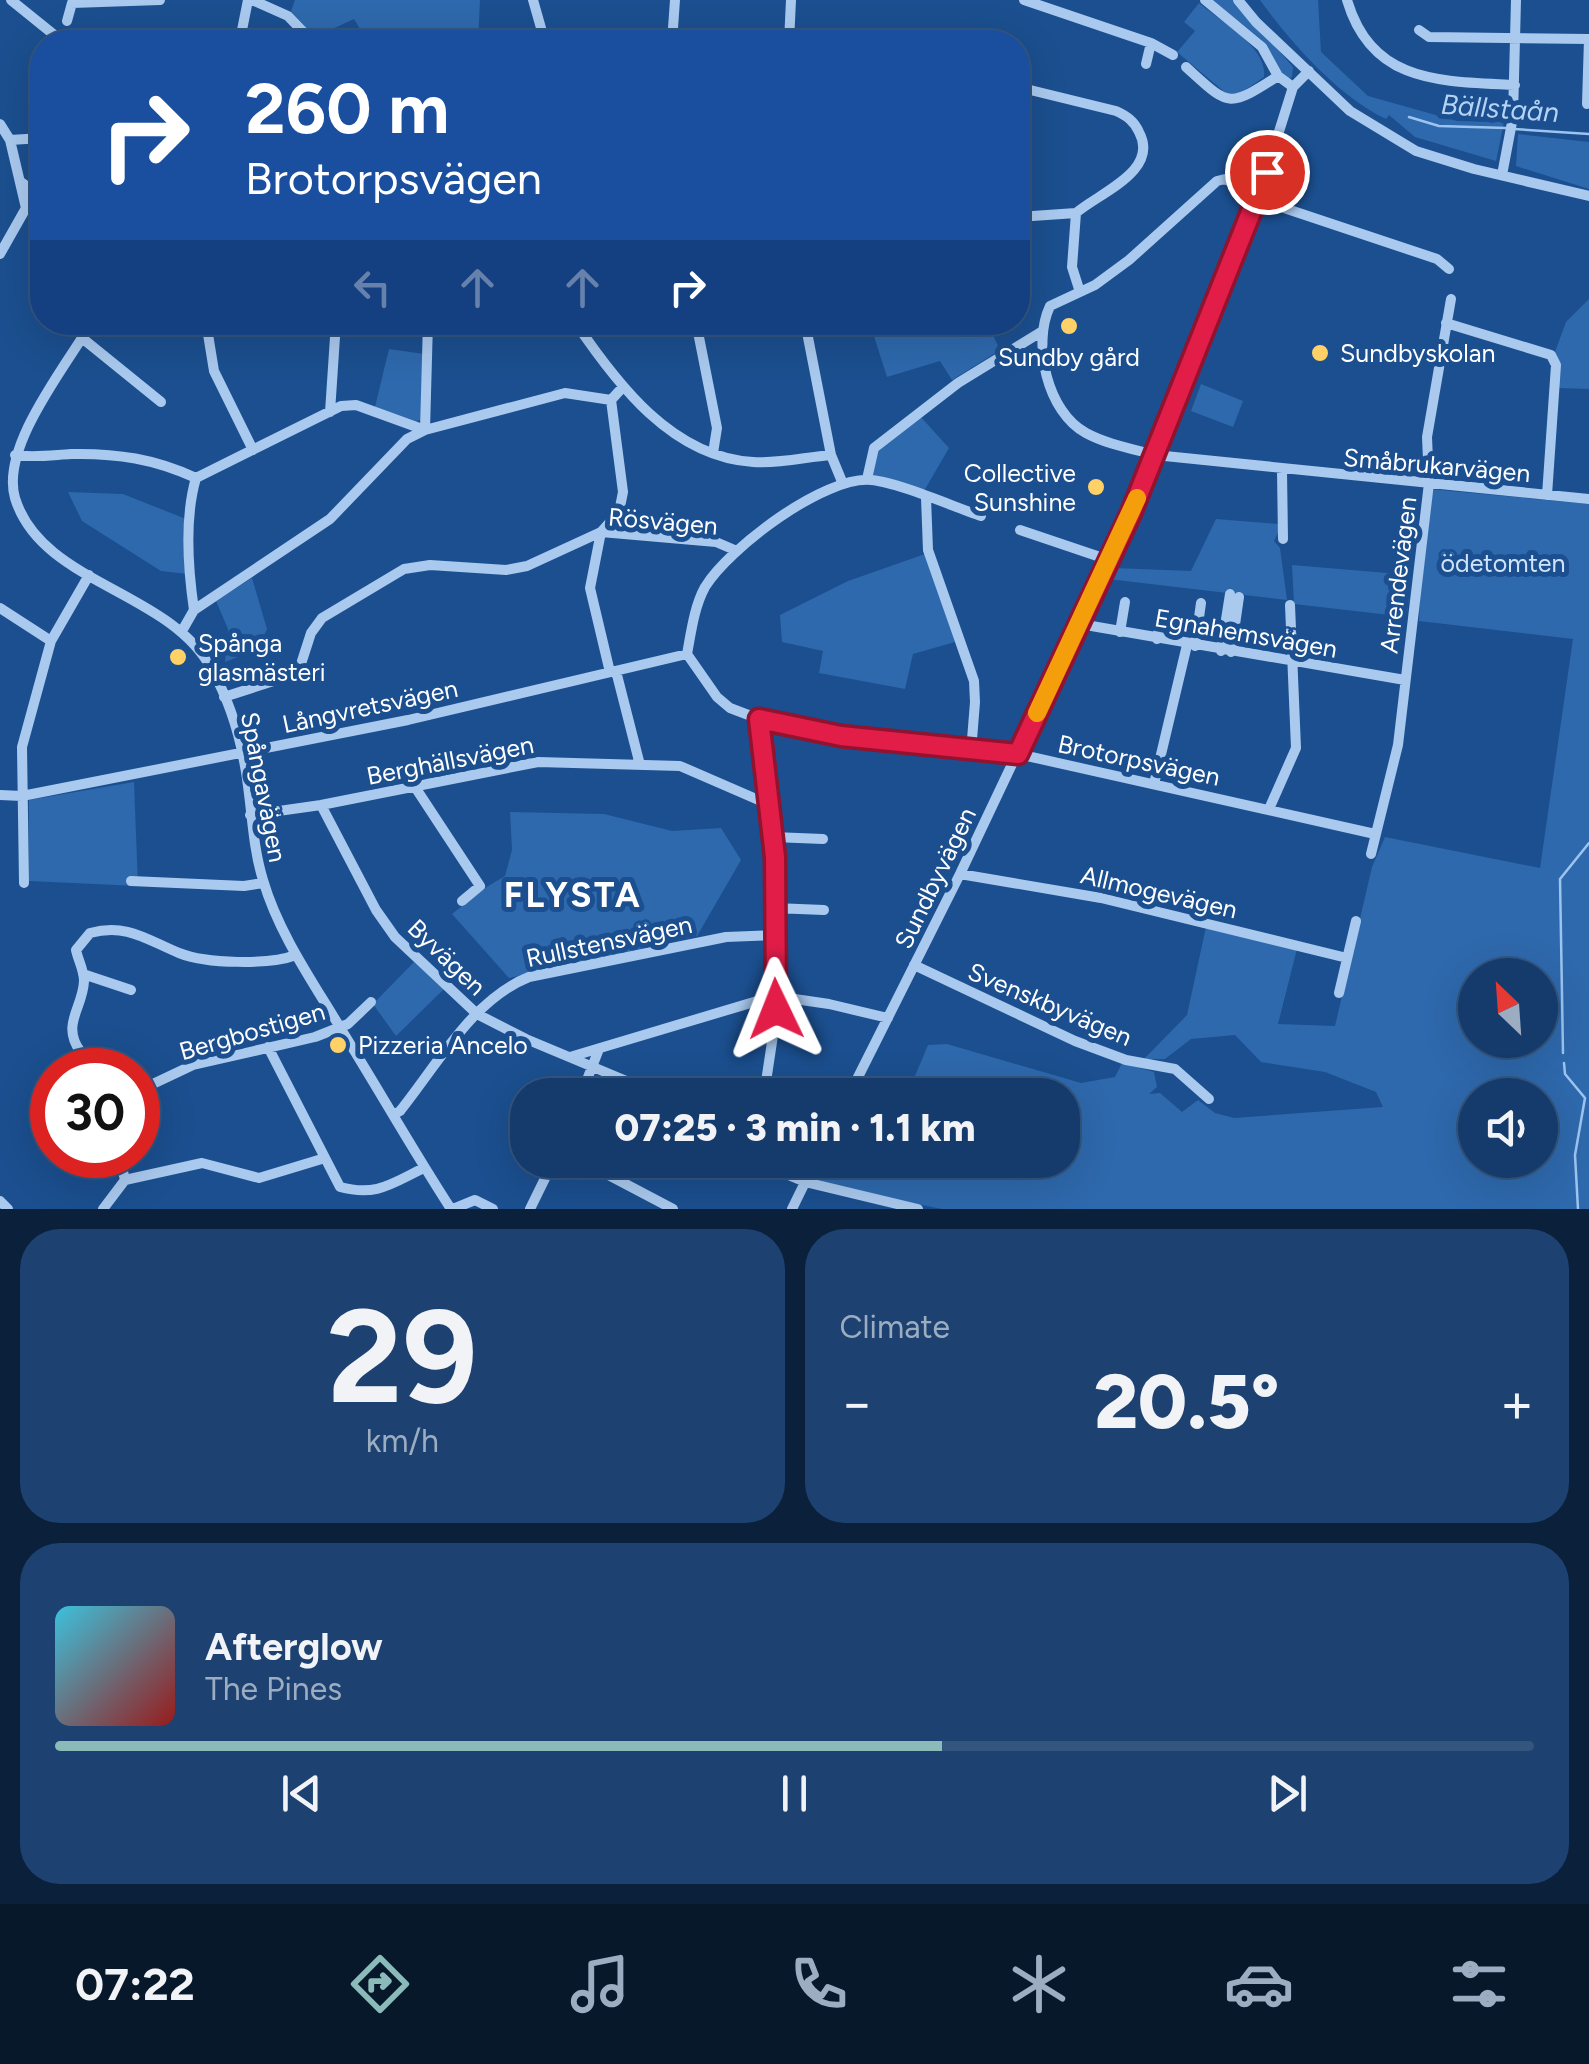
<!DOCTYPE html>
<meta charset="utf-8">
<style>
body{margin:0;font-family:Figtree,sans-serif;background:#1d4271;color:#f1f3f6;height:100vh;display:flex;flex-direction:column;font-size:38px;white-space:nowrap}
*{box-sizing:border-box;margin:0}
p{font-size:32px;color:#9dadc1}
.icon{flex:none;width:55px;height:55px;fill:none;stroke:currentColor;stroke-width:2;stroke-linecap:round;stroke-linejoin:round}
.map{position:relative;height:1209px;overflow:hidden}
.drawer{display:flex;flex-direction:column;gap:20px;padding:20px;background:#0b203b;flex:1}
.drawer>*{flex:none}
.guide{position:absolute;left:30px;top:30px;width:1000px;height:305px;border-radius:40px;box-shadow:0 10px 40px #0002,0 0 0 2px #33557e;background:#1a4fa0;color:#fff;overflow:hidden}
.needle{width:65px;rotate:335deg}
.controls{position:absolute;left:1458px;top:958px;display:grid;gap:20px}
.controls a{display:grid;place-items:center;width:100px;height:100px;border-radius:50%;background:#143b6b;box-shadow:0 10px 40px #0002,0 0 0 2px #33557e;font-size:50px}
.speed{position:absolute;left:30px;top:1048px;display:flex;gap:20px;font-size:50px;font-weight:700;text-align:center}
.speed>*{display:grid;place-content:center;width:130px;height:130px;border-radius:50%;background:#143b6b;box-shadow:0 10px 40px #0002,0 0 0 2px #33557e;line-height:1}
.speed .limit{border:15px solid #d22;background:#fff;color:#111}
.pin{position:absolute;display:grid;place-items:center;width:85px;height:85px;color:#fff;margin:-42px;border:5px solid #fff;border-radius:50%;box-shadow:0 2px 10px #0007}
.me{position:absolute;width:110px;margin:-55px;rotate:358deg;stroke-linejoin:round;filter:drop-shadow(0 0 8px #0008)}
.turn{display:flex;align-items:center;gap:35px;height:210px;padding:0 50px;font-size:45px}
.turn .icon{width:130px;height:130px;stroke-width:2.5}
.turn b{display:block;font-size:70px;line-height:85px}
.lanes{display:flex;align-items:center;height:95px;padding:0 50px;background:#0003;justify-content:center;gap:50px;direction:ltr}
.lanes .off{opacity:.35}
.big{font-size:75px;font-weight:800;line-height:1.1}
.drawer .card{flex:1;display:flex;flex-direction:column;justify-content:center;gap:15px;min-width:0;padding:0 35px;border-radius:40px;background:#1d4271}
.drawer .dial{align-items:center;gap:0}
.dial b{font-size:130px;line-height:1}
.song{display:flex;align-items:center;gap:30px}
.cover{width:120px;height:120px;border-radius:15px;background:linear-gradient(135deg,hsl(190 70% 55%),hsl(0 70% 35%))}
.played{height:10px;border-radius:5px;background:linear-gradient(90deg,#8bbbb9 60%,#33557e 60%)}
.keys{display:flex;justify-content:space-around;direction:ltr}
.heat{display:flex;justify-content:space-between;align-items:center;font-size:55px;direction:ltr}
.drawer .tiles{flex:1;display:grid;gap:20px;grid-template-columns:1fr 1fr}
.card:last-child{grid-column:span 2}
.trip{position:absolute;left:510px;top:1078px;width:570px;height:100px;border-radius:40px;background:#143b6b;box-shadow:0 10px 40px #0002,0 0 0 2px #33557e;font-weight:800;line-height:100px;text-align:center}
.tab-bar{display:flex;height:160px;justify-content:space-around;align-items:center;background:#08182b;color:#9dadc1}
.tab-bar .icon{width:70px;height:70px}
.tab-bar .active{color:#8bbbb9}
.tab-bar b{font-size:45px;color:#f1f3f6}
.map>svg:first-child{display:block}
.green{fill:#2e69ad;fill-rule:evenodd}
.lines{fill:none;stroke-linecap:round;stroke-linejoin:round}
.stream{stroke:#9cc4f0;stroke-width:2.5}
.minor{stroke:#a9c9ee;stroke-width:10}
.route-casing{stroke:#92132f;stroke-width:25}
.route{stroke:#e11d48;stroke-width:18}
.slow{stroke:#f59e0b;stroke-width:18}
.poi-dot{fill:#ffd166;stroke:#1b4f8f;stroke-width:4}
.labels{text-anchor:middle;stroke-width:10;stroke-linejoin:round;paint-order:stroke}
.poi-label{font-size:25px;fill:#fff;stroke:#1b4f8f;text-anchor:start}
.street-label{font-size:25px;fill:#fff;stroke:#1b4f8f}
.park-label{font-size:25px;fill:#cfe3fa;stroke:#1b4f8f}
.water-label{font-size:28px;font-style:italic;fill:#b5d3f5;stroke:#1b4f8f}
.district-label{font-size:35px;font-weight:bold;letter-spacing:2.5px;fill:#fff;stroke:#1b4f8f}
</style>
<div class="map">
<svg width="1589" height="1209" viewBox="0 0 1589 1209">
<rect width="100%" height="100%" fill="#1b4f8f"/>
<path class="green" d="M 295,0 L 480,0 L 478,42 L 368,42 L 354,19 L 315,37 L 291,11 Z
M 1212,0 L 1235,0 L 1293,67 L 1292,77 L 1287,80 L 1283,75 L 1262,40 Z
M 1260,0 L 1318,0 L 1321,52 L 1368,96 L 1457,121 L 1504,122 L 1496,161 L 1415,137 L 1389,115 L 1386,119 C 1338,96 1291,43 1260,0 Z
M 1199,3 C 1220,21 1268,47 1264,77 L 1241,93 L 1227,94 L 1177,52 L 1195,31 L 1184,22 Z
M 1518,134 L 1589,142 L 1589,189 L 1516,166 Z
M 1589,299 L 1589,389 L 1559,388 L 1559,362 L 1555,352 L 1566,322 Z
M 881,323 L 987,323 L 1000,350 L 952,380 L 940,361 L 887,377 L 873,333 L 882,330 Z
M 389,349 L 424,354 L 421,420 L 416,421 L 375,407 Z
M 1201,384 L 1243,401 L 1233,427 L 1191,411 Z
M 919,415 L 949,448 L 924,491 L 871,474 L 878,451 Z
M 1429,489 L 1589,504 L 1589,1209 L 942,1209 L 819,1184 L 816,1177 L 824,1160 L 1062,1160 L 1062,1095 L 907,1095 L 928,1045 L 947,1044 L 1081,1083 L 1115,1077 L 1122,1063 L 1154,1072 L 1157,1087 L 1149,1094 L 1160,1093 L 1182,1112 L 1198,1100 L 1215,1113 L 1234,1118 L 1383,1107 L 1376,1092 L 1325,1072 L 1261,1062 L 1235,1035 L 1191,1039 L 1165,1059 L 1144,1059 L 1187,1015 L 1206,927 L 1297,949 L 1278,1024 L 1335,1026 L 1372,867 L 1385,837 L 1540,868 L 1573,639 L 1419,621 L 1421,553 ZM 1475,975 L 1540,975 L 1540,1040 L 1475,1040 ZM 1475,1095 L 1540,1095 L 1540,1160 L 1475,1160 Z
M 68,492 L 123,494 L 186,519 L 188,574 L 161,571 L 82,521 Z
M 1216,519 L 1278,524 L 1280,529 L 1274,541 L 1280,548 L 1287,600 L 1108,579 L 1113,568 L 1191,571 Z
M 925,554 L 955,642 L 913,654 L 905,689 L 819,673 L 823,651 L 782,642 L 780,615 L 848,581 Z
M 1292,565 L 1411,575 L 1407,617 L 1294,604 Z
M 252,578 L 267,629 L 258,649 L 225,662 L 228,629 L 216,601 Z
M 134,782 L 138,886 L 29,881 L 29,800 Z
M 510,812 L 604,814 L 672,831 L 721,828 L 741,860 L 697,936 L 509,978 L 452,914 L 485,888 L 505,876 L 512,850 Z
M 414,962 L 444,989 L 396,1036 L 373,1004 Z"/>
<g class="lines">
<path class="stream" d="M 1409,117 L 1439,126 L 1506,128
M 1514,129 L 1589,134
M 1563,1053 L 1560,879 L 1589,843
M 1564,1063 L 1565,1074 L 1585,1098 L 1575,1155 L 1578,1209"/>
<path class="minor" d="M 11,0 L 63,42
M 252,0 L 288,16 L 313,42
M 533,0 L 545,42
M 1024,0 L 1151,43 L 1173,55
M 1205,0 L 1262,47 L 1278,76 L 1293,87
M 1238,0 L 1256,22 L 1350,111 L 1416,151 L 1474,169 L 1589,196
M 1347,0 C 1372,84 1440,81 1515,85
M 67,21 L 72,3 L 160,0
M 1419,30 L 1429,37 L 1589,39
M 241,35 L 248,0
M 672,42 L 675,0
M 789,42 L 791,0
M 1146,64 L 1151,43
M 1186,67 C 1229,106 1227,109 1278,76
M 1018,87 L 1116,111 C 1127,116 1134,121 1139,132 C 1160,171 1099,193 1076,213 L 1072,267 L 1080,292
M 1587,104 L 1589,39
M 0,124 L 10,140 L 26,208 L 0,254
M 10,140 L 42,138
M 1502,175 L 1513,117 L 1516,0
M 21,182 L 42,198
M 1018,217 L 1076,213
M 1449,269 L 1437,259 L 1275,205 L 1225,179 L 1217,181 L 1129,260 L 1095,285 L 1050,306 C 1032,344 1047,412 1086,433 C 1106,444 1133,449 1155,455 L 1589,499
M 92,322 C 66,366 0,447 15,498 C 41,584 169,590 211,668 C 227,696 238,729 244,761 C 252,800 251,841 263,880 C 279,935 315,985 344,1034 C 380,1092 414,1152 451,1209
M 206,322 L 214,371 L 253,450
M 575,322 C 617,384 672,457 753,462 C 778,464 806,457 831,455
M 696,322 L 717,428 L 713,453
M 805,322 L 831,455 L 843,484
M 1446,323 L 1551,355 L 1556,365 L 1547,495
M 82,338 L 161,402
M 611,400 L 623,492 L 619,512 L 601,532 L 590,588 L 609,668 L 617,675 L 640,765
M 330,412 L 336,322
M 15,455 C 33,458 53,455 71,454 C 117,453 155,459 196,478
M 1282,471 L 1283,539
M 196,478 L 341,406 L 356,405 L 425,430 L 428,322
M 867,479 L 874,448 L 958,383 L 1041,332
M 926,498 L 928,550 L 974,681 L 975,702 L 971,752
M 981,516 C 954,507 897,482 871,480 C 824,476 729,548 705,587 C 694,607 691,633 687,654 L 717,697 L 730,708 L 759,719 L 841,737 L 1018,754 L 1375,834
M 1020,530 L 1109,560
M 0,608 L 51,641
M 194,610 C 188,569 184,519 196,478
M 1080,624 L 1405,680
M 182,631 L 194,610 L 330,519 L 407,439 L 425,430 L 565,393 L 611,400 L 622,388
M 1120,632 L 1125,602
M 1157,639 L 1163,610
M 1195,646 L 1201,603
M 1221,651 L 1230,594
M 1231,652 L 1239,597
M 224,697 L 289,676 L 301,664 L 311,633 L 322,618 L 404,569 L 430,565 L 506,570 L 527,566 L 601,532 L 716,542 L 737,551
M 759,719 L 775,857 L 777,1009 L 764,1095
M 1154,784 L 1187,645
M 415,787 L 480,886 L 462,901
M 0,795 L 22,796 L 408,720 L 687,654
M 321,805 L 376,910 L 395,937 L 477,1014 L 526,1039 L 660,1095
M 1269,809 L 1296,748 L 1290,605
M 250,815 L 321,805 L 538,762 L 680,766 L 770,805
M 773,837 L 823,839
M 1371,854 L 1398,745 L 1429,483 L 1427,437 L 1451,299
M 960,874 L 1101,898 L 1347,958
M 131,881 L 244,886 L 263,883
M 24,883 L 22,747 L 51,641 L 89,575
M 774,908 L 824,910
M 914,965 L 1075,1041 L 1126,1060 L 1175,1069 L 1209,1099
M 83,974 L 131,990
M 1339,993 L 1356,921
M 268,1047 L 340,1187 C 377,1197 392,1183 424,1168
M 570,1057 L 774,996 L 829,1004 L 888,1018
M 115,1070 L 112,1064 L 80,1051 C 61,1024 83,1008 84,981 C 84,970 78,960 76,950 L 90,933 C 127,923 147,940 179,953 C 206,964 270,965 296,955
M 138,1091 L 193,1065 L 315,1037 L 348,1024 L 371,1002
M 581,1095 L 599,1049
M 849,1095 L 960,874 L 1131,513 L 1259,195 L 1293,87 L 1309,71
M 393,1115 L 400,1111 C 437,1065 473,999 529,977 L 726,937 L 773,935
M 580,1160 L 673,1209
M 753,1160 L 805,1182 L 918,1209
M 125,1180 L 202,1163 L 259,1178 L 325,1158
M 0,1201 L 8,1209
M 103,1209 L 125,1180 L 119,1155
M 453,1209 L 475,1200 L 493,1209
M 530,1209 L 554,1160
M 792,1209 L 816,1160"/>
</g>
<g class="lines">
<defs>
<path id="route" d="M 776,1009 L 775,857 L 759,719 L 841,736 L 1018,754 L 1131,513 L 1267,172"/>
</defs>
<use href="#route" class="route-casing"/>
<use href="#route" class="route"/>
<path class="slow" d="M 1037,713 L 1137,498"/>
</g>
<g class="poi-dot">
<circle cx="1069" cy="326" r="10"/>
<circle cx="1320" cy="353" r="10"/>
<circle cx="1096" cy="487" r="10"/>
<circle cx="178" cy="657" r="10"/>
<circle cx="338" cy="1045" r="10"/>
</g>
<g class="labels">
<g class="poi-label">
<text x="1340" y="362">Sundbyskolan</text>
<text x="1069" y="366" text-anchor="middle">Sundby gård</text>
<text x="1076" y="482" text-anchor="end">Collective<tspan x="1076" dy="29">Sunshine</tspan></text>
<text x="198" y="652">Spånga<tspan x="198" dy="29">glasmästeri</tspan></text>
<text x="358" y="1054">Pizzeria Ancelo</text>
</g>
<g class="street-label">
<text transform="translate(1437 465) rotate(5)" y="9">Småbrukarvägen</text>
<text transform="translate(663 521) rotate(5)" y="9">Rösvägen</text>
<text transform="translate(1398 575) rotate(-83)" y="9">Arrendevägen</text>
<text transform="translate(1246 633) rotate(10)" y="9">Egnahemsvägen</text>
<text transform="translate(370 706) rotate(-12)" y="9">Långvretsvägen</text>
<text transform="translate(450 760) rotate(-11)" y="9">Berghällsvägen</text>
<text transform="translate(1139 760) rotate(12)" y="9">Brotorpsvägen</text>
<text transform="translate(264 787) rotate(79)" y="9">Spångavägen</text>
<text transform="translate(935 878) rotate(-64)" y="9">Sundbyvägen</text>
<text transform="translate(1159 892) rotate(13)" y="9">Allmogevägen</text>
<text transform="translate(609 941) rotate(-12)" y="9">Rullstensvägen</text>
<text transform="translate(447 957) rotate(44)" y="9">Byvägen</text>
<text transform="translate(1050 1004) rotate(23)" y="9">Svenskbyvägen</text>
<text transform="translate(252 1031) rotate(-16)" y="9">Bergbostigen</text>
</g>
<g class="park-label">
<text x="1503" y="572">ödetomten</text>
</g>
<g class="water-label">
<text transform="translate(1500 108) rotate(4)" y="10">Bällstaån</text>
</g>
<g class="district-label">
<text x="573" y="907">FLYSTA</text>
</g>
</g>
</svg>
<div class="controls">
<a><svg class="needle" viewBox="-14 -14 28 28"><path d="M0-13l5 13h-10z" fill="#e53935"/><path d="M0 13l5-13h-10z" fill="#9dadc1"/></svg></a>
<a><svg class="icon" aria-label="sound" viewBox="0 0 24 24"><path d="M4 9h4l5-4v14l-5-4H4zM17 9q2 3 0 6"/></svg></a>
</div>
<div class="speed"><div class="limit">30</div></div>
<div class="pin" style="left:1267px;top:172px;background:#d93025"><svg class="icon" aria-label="arrive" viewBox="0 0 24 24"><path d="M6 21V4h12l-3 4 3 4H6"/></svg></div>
<svg class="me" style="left:776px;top:1009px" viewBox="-20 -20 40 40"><path d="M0-17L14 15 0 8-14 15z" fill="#e11d48" stroke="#fff" stroke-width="4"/></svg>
<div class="trip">07:25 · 3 min · 1.1 km</div>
<div class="guide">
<div class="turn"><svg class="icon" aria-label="right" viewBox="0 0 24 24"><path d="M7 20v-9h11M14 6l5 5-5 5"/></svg><div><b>260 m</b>Brotorpsvägen</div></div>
<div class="lanes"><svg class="icon off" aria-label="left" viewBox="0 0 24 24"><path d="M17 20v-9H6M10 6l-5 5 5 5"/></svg><svg class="icon off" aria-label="ahead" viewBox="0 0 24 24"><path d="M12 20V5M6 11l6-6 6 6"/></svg><svg class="icon off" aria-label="ahead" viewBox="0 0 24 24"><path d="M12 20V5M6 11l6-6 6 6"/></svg><svg class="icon" aria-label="right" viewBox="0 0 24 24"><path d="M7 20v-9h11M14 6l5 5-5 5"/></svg></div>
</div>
</div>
<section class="drawer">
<div class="tiles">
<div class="card dial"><b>29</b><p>km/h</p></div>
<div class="card"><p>Climate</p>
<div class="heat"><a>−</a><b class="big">20.5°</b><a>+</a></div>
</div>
<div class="card">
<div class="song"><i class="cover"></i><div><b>Afterglow</b><p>The Pines</p></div></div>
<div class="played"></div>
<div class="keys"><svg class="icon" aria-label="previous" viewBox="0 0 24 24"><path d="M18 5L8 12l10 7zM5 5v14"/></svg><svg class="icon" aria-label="pause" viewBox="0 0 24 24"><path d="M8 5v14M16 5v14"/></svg><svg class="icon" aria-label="next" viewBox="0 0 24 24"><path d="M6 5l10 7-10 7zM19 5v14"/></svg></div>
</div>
</div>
</section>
<nav class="tab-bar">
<b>07:22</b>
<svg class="icon active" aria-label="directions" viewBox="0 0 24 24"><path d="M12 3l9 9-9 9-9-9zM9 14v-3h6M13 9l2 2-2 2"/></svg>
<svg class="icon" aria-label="music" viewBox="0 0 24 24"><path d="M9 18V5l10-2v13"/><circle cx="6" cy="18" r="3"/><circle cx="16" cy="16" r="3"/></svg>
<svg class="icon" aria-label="phone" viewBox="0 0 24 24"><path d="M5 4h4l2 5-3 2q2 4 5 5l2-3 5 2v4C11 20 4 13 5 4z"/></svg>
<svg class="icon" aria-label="climate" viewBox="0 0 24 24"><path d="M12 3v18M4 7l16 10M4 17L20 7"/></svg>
<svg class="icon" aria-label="car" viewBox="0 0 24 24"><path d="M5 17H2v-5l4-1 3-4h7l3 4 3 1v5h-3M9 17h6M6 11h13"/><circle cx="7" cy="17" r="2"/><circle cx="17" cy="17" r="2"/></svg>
<svg class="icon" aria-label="filters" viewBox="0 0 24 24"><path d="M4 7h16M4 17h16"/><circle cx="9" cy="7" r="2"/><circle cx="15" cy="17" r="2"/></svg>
</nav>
